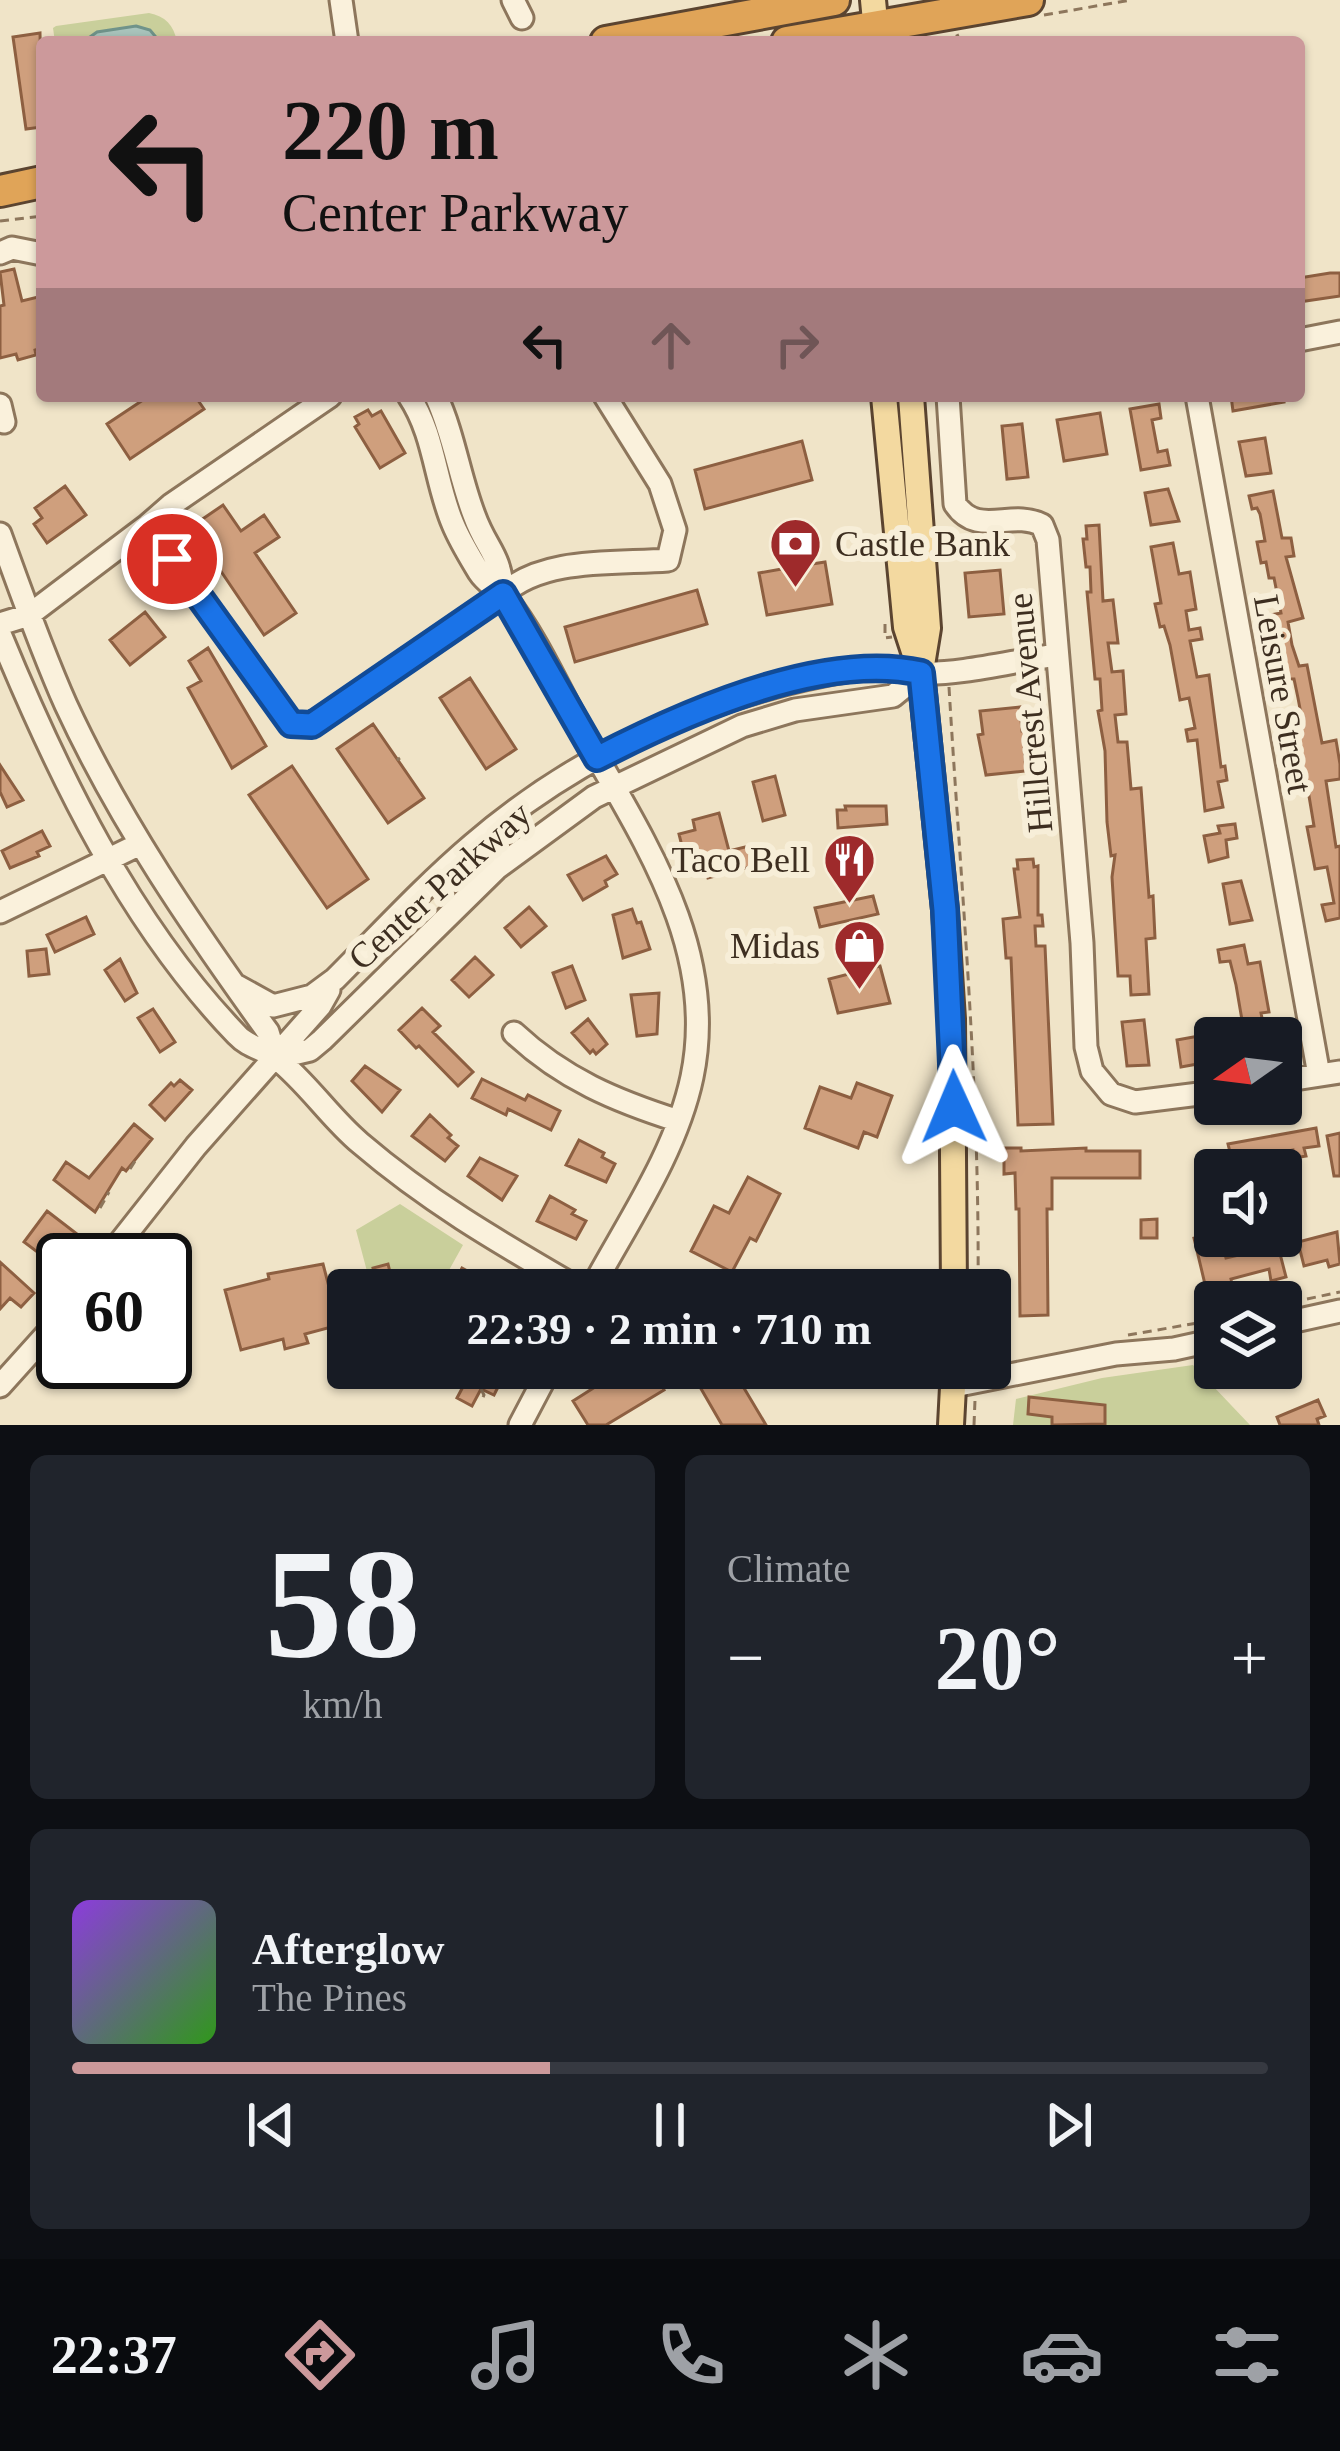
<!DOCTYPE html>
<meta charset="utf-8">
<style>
body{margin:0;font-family:Georgia,serif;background:#20242c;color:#f1f3f6;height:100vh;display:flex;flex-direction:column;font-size:45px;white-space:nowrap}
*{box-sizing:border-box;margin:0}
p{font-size:39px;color:#9ea1a6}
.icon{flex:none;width:66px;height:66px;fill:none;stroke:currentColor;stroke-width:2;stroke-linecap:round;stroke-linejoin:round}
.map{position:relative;height:1425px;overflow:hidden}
.sheet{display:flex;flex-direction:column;gap:30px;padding:30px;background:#0d0f14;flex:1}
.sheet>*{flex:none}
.top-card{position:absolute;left:36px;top:36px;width:1269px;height:366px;border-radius:12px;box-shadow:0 3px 9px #0004;background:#cc999b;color:#111;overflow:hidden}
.needle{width:78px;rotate:256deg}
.controls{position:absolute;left:1194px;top:1017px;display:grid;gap:24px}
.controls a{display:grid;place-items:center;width:108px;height:108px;border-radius:12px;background:#171b24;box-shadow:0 3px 9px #0004;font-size:60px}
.speed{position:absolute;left:36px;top:1233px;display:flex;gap:24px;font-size:60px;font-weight:700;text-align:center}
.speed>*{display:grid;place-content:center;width:156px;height:156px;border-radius:50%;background:#171b24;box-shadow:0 3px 9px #0004;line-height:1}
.speed .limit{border:6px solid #111;border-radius:18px;background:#fff;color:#111}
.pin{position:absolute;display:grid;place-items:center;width:102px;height:102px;color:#fff;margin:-51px;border:6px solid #fff;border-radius:50%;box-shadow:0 3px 12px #0007}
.me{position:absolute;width:132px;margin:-66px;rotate:359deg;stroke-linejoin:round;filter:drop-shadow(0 0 9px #0008)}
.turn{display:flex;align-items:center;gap:42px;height:252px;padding:0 48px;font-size:54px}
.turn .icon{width:156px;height:156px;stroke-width:2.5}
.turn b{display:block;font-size:84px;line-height:102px}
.lanes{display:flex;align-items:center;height:114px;padding:0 48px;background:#0003;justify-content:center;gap:60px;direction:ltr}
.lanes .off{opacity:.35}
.big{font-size:90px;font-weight:800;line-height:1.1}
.sheet .tile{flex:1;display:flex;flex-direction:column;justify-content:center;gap:18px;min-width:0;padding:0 42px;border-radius:18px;background:#20242c}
.sheet .dial{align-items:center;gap:0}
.dial b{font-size:156px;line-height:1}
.song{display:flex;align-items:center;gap:36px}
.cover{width:144px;height:144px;border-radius:18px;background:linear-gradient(135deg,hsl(270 70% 55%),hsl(110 70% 35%))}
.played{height:12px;border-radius:6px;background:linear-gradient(90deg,#cc999b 40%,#363941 40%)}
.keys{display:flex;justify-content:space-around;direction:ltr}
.heat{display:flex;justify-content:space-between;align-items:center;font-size:66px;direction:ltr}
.sheet .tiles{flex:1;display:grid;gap:30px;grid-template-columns:1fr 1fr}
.tile:last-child{grid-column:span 2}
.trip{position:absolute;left:327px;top:1269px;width:684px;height:120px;border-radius:12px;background:#171b24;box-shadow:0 3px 9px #0004;font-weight:800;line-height:120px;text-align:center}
.dock{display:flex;height:192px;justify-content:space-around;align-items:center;background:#090b0e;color:#9ea1a6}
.dock .icon{width:84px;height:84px}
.dock .active{color:#cc999b}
.dock b{font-size:54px;color:#f1f3f6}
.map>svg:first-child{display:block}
.green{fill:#c9cf9b}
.water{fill:#a9c4bc;stroke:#6f938a;stroke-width:3}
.building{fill:#cf9f7d;stroke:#8d5f41;stroke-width:3}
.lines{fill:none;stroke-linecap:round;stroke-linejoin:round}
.minor-casing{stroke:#8d765c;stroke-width:27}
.major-casing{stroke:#5b4430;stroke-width:30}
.highway-casing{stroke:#5b4430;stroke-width:36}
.path{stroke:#8d765c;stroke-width:3;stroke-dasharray:9 6;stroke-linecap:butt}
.minor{stroke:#faf1dc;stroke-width:21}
.major{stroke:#f3d9a0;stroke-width:24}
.highway{stroke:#e0a458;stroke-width:30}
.route-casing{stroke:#114b97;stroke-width:30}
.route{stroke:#1a73e8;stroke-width:21}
.labels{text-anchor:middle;stroke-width:12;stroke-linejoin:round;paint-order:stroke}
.poi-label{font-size:36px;fill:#3d2e20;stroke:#f7eed8;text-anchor:end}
.street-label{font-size:36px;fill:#3d2e20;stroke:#f7eed8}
</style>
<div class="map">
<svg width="1340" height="1425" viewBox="0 0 1340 1425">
<rect width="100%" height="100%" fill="#f0e4c8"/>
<path class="green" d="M 149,13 C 165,16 174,25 177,42 L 160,42 L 150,30 L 97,32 L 83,42 L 55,42 L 53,28 L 56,26 Z
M 400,1204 L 463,1245 L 438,1290 L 372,1290 L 356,1230 Z
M 1193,1365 L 1250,1425 L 1013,1425 L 1016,1399 L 1102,1378 Z"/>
<path class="water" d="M 136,26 L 150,30 L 160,42 L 83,42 L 97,32 Z"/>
<path class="building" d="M 40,33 L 42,127 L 26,129 L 13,37 Z
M 14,269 L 22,301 L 38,297 L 42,312 L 42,348 L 35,350 L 36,355 L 18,360 L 16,354 L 0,358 L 0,306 L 4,305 L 0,272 Z
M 1330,273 L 1340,273 L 1340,296 L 1299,302 L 1299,278 Z
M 149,396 L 195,396 L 204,409 L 130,459 L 107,424 Z
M 1231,396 L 1283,396 L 1284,402 L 1233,411 Z
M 1159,404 L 1161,418 L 1152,420 L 1158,452 L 1167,450 L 1170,465 L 1141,470 L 1130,409 Z
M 368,410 L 372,416 L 381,411 L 405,453 L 380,468 L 355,427 L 359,424 L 355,417 Z
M 1100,413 L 1107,454 L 1064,461 L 1057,420 Z
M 1022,424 L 1028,477 L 1007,479 L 1002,426 Z
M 1265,438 L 1271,473 L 1246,476 L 1239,442 Z
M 802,441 L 812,480 L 705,509 L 695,470 Z
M 65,486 L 86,515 L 47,543 L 34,524 L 42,518 L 35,508 Z
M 1168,489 L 1179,521 L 1151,525 L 1145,493 Z
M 1273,491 L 1282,538 L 1291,538 L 1294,556 L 1286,557 L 1303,618 L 1288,622 L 1292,645 L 1299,666 L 1307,665 L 1322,743 L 1336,740 L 1340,764 L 1340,779 L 1326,781 L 1336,847 L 1340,846 L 1340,918 L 1326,921 L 1322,905 L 1334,903 L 1327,867 L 1315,869 L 1307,827 L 1314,826 L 1308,790 L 1301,791 L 1287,716 L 1301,714 L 1298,698 L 1294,679 L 1285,679 L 1282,659 L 1278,660 L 1270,615 L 1281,613 L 1274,578 L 1269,578 L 1266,562 L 1261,563 L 1257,542 L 1265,541 L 1260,514 L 1257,508 L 1252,509 L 1249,496 Z
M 223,505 L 241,531 L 264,515 L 279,537 L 255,553 L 296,613 L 264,635 L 191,527 Z
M 1099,525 L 1103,601 L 1113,600 L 1118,643 L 1108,643 L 1112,672 L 1123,671 L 1126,714 L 1115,715 L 1118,742 L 1127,742 L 1131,789 L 1141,788 L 1149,897 L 1153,896 L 1155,938 L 1146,939 L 1149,994 L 1131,995 L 1130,976 L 1118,976 L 1112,877 L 1115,855 L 1111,856 L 1107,822 L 1105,751 L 1098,711 L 1102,710 L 1100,679 L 1095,679 L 1087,592 L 1091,592 L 1090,567 L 1086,567 L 1083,539 L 1087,539 L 1086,526 Z
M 805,526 L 812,564 L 825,562 L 832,604 L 767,615 L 759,573 L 793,567 L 786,530 Z
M 1173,543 L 1179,574 L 1190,572 L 1196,609 L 1186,611 L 1189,630 L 1200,628 L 1202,639 L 1190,641 L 1197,677 L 1209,675 L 1221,767 L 1225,766 L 1227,780 L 1218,782 L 1223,807 L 1205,811 L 1197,740 L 1188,741 L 1186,730 L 1195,728 L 1189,698 L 1180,700 L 1170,645 L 1164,626 L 1160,627 L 1155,604 L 1161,603 L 1151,547 Z
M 1000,570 L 1004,614 L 969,617 L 965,573 Z
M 697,590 L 707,624 L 575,662 L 565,627 Z
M 145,612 L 165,637 L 130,665 L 110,640 Z
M 208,648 L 266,746 L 232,768 L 188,688 L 201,681 L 189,661 Z
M 470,678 L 516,749 L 486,769 L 440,698 Z
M 1020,707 L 1022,731 L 1028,731 L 1030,747 L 1024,748 L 1026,771 L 986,775 L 978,735 L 983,734 L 980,711 Z
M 373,724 L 424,798 L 388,823 L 337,749 Z
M 0,765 L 23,800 L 7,807 L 0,792 Z
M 292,766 L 368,879 L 327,908 L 249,795 Z
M 775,776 L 785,815 L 763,821 L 753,782 Z
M 845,806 L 886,806 L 887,824 L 838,828 L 837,810 L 846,810 Z
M 719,813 L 729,851 L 749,846 L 754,866 L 708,878 L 705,865 L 688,870 L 679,834 L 695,830 L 693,820 Z
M 1235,824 L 1237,838 L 1226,840 L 1228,857 L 1209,862 L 1204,836 L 1220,833 L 1218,826 Z
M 42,831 L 50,846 L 37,852 L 39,856 L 10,868 L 2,851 Z
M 606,856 L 617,874 L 605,881 L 607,886 L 583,900 L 568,875 Z
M 1033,859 L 1034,867 L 1038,866 L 1038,915 L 1042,915 L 1043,926 L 1035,926 L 1036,946 L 1045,946 L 1053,1124 L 1018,1125 L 1011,958 L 1006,958 L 1003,919 L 1020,917 L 1014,869 L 1018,869 L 1017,860 Z
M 1241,881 L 1252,920 L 1230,924 L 1223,884 Z
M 873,896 L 878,914 L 820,927 L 815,908 Z
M 529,907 L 546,926 L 521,947 L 505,928 Z
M 632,909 L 637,923 L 641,922 L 650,949 L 623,958 L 613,915 Z
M 86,917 L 94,934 L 55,952 L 47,935 Z
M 1244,945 L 1248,964 L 1260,962 L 1269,1012 L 1261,1013 L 1266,1038 L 1236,1035 L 1233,1022 L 1242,1020 L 1236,985 L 1230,961 L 1220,962 L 1218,950 Z
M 46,949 L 49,974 L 29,976 L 27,951 Z
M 475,957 L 493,975 L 469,997 L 452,980 Z
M 120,959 L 137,993 L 125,1001 L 105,970 Z
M 572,966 L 585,1000 L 566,1008 L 553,973 Z
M 880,966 L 890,1003 L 838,1013 L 829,979 Z
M 659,993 L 657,1034 L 637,1036 L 631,995 Z
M 422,1008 L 440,1026 L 433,1032 L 473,1072 L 458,1086 L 419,1046 L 416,1048 L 399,1030 Z
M 153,1009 L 175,1042 L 160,1052 L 138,1018 Z
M 588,1019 L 607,1044 L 596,1054 L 593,1050 L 590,1053 L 572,1033 Z
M 1144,1020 L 1149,1065 L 1127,1066 L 1122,1022 Z
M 1215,1033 L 1215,1049 L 1201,1051 L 1203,1063 L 1181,1067 L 1177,1040 Z
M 365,1066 L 400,1090 L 382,1112 L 352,1081 Z
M 482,1079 L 525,1100 L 528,1095 L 560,1111 L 551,1130 L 508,1109 L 506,1115 L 472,1098 Z
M 180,1080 L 192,1090 L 165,1120 L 150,1105 L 171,1083 L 174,1086 Z
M 857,1083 L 892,1096 L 877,1137 L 864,1132 L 858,1148 L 805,1128 L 820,1087 L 851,1098 Z
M 430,1115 L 451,1135 L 448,1138 L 458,1146 L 445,1161 L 412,1136 Z
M 134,1124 L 152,1139 L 126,1171 L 122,1168 L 95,1212 L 54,1180 L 66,1162 L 89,1178 Z
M 1316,1128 L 1319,1146 L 1304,1148 L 1306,1156 L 1294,1158 L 1293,1150 L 1260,1156 L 1261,1162 L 1235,1167 L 1231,1156 L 1228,1144 Z
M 1340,1133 L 1340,1176 L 1334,1176 L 1327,1136 Z
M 579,1140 L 604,1153 L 602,1157 L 615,1164 L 606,1182 L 566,1165 Z
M 1004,1148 L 1021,1148 L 1021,1151 L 1086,1148 L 1086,1151 L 1140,1151 L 1140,1178 L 1052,1178 L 1052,1209 L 1047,1209 L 1048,1315 L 1020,1316 L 1019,1209 L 1016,1209 L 1015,1173 L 1004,1174 Z
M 480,1158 L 517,1176 L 502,1200 L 468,1176 Z
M 748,1177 L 780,1194 L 756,1241 L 750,1238 L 732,1272 L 691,1251 L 714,1206 L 729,1213 Z
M 550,1196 L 575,1210 L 572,1214 L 586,1221 L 576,1239 L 537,1221 Z
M 47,1211 L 77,1234 L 66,1249 L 52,1238 L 40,1254 L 24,1242 Z
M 1157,1219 L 1157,1238 L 1141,1238 L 1141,1220 Z
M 1337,1232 L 1340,1264 L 1329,1267 L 1327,1260 L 1304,1266 L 1298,1242 Z
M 1215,1233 L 1220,1236 L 1226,1258 L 1278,1246 L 1286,1277 L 1271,1281 L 1269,1269 L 1231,1279 L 1234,1291 L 1208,1297 L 1194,1238 Z
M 0,1262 L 34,1293 L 21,1307 L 10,1298 L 0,1309 Z
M 323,1264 L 339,1325 L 305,1334 L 308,1343 L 285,1349 L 283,1339 L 241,1350 L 225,1290 L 269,1279 L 268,1274 Z
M 388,1264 L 394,1288 L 378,1290 L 373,1268 Z
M 462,1268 L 480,1278 L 478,1282 L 494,1290 L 451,1290 Z
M 80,1362 L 113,1362 L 115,1384 L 93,1386 L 92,1379 L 82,1380 Z
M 473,1368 L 482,1368 L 502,1379 L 494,1395 L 481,1389 L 472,1406 L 457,1398 Z
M 625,1368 L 657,1368 L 665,1383 L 661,1385 L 664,1390 L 606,1425 L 588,1425 L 573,1401 Z
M 689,1368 L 732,1368 L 766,1425 L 722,1425 Z
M 1029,1397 L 1105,1405 L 1105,1424 L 1052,1425 L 1052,1417 L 1028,1414 Z
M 1318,1400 L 1325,1416 L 1317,1419 L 1319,1425 L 1280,1425 L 1277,1417 Z"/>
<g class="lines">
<defs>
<path id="minor" d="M 341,0 L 347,42
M 513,0 L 522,18
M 0,253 L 12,248 L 42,254
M 1299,340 L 1340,332
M 330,396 L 171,505 L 148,525 L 291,724 L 312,725 L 503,594 C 543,557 615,564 668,560 L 675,530 L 660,484 L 605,396
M 409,396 C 435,435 435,482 453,524 C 460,541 470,557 479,572 C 486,583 497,588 505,597 C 536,637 558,687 582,731 C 642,838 719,948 692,1077 C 676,1153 627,1223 591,1290
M 436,396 C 454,435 459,476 474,515 C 487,551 500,552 503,594
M 948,396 L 955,504 C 978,538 1011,509 1042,525 L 1048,540 L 1082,943 L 1086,1047 L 1092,1071 L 1111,1094 L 1135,1102 L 1215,1092
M 1197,396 L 1319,1075
M 0,405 L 4,422
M 0,534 C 21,592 41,649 66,705 C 120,822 193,928 268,1032 L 276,1058
M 0,624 L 29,615 L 148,525
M 0,634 C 58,775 130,924 237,1035 C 248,1047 264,1049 276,1058 C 307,1082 330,1118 360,1143 C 430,1203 502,1244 581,1290
M 0,912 L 140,844
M 235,985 L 273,1006 L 312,996 L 335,979 C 380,934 424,886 472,845 C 581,751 716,691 858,669 C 886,665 896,672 921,673 C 960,675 1017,660 1057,655
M 514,1033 C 563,1079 616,1101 679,1121
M 276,1058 L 310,1050 L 322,1040 L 497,868 L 594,797 L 742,726 L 795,710 L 893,696 L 921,673
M 1281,1081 L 1340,1072
M 106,1260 L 196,1146 L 320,1006 L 329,990
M 1281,1324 L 1340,1311
M 0,1386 L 63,1316
M 954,1386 L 1116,1354 L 1174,1349 L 1215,1340
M 520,1425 L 550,1368"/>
<path id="major" d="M 873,0 L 877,42
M 884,396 L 906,627 L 921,673 L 945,910 L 952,1019 L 954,1290
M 911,396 L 928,628 L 922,665
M 951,1425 L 954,1368"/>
<path id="highway" d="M 606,42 L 834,0
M 787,42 L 1028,0
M 0,191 L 42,182"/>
</defs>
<use href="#minor" class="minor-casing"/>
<use href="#major" class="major-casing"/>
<use href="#highway" class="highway-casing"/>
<path class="path" d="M 1044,15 L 1131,0
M 942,42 L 959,35
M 0,221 L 42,216
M 885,624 L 885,638 L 892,637
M 949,687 C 961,888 980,1088 978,1290
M 397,760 L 400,758
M 130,1169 L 137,1158
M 100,1208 L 109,1192
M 471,1271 L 479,1277
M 1307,1299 L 1340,1292
M 1128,1335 L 1215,1320
M 481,1389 L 484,1395 L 481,1402
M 974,1425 L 975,1400"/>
<use href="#minor" class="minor"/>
<use href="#major" class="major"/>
<use href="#highway" class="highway"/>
</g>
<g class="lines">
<defs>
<path id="route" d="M 172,559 L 291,724 L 312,725 L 503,594 L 597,758 C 684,713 823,651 921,673 L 945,910 L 954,1107"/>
</defs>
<use href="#route" class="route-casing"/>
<use href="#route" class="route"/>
</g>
<defs>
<symbol id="bank-pin" viewBox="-11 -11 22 30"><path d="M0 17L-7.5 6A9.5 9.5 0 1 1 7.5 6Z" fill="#9e2a2b" stroke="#f7eed8"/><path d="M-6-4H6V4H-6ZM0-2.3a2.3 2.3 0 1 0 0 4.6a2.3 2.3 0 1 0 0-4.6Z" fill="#fff"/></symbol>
<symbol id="restaurant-pin" viewBox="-11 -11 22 30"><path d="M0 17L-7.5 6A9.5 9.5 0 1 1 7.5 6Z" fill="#9e2a2b" stroke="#f7eed8"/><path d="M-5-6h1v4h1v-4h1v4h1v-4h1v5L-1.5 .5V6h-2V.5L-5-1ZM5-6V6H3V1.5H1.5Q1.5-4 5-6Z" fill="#fff"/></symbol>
<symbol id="shop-pin" viewBox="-11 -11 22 30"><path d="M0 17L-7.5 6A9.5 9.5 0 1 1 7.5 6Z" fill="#9e2a2b" stroke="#f7eed8"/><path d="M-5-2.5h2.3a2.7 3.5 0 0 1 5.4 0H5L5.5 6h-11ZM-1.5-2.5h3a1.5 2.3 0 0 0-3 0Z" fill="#fff"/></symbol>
</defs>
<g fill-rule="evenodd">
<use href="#bank-pin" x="766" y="514" width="59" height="81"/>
<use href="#restaurant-pin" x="820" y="830" width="59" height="81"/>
<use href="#shop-pin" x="830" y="916" width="59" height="81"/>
</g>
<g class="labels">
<g class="poi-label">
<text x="835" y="556" text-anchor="start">Castle Bank</text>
<text x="810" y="872">Taco Bell</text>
<text x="820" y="958">Midas</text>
</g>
<g class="street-label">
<text transform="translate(1284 694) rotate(80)" y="13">Leisure Street</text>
<text transform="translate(1029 713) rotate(-95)" y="13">Hillcrest Avenue</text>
<text transform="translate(439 885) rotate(-42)" y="13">Center Parkway</text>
</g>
</g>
</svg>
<div class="controls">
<a><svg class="needle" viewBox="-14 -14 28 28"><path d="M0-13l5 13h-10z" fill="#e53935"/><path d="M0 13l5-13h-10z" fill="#9ea1a6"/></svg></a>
<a><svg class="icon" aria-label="sound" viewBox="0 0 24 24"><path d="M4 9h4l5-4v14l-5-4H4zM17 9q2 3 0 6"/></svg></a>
<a><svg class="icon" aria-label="layers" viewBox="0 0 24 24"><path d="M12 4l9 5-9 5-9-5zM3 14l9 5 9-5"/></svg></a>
</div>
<div class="speed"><div class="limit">60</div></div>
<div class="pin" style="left:172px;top:559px;background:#d93025"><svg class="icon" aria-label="arrive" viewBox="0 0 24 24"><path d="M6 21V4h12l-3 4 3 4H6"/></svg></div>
<svg class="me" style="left:954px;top:1107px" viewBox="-20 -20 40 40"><path d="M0-17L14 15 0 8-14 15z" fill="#1a73e8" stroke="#fff" stroke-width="4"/></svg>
<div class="trip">22:39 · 2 min · 710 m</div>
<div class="top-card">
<div class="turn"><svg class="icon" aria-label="left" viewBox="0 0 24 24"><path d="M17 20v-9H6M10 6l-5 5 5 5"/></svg><div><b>220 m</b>Center Parkway</div></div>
<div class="lanes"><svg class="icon" aria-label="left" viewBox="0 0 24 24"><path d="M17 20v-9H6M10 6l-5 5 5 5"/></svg><svg class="icon off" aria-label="ahead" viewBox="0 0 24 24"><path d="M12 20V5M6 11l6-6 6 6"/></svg><svg class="icon off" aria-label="right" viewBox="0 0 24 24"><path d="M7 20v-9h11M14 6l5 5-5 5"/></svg></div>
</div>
</div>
<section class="sheet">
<div class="tiles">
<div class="tile dial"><b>58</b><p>km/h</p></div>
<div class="tile"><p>Climate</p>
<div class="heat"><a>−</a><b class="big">20°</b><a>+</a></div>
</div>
<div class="tile">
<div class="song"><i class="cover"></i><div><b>Afterglow</b><p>The Pines</p></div></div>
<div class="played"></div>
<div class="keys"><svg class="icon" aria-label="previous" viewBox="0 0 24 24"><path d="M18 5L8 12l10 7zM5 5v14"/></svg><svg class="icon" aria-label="pause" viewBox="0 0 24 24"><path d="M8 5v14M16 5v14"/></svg><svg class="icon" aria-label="next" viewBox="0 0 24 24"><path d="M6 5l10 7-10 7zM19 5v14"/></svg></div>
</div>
</div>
</section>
<nav class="dock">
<b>22:37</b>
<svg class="icon active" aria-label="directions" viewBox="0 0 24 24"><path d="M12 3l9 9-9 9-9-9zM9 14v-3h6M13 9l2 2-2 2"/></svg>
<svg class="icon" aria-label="music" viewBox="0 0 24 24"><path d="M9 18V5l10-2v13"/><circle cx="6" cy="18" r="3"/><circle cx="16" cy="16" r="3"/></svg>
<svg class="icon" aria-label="phone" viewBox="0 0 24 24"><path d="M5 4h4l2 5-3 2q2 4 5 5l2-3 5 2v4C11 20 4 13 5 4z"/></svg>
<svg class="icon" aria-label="climate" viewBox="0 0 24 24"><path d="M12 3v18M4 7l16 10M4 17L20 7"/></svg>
<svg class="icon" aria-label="car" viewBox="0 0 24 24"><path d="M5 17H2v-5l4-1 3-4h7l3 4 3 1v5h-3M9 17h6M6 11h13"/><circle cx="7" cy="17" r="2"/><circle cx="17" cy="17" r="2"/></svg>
<svg class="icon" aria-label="filters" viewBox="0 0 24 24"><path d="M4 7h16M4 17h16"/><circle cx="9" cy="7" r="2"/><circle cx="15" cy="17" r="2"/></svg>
</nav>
